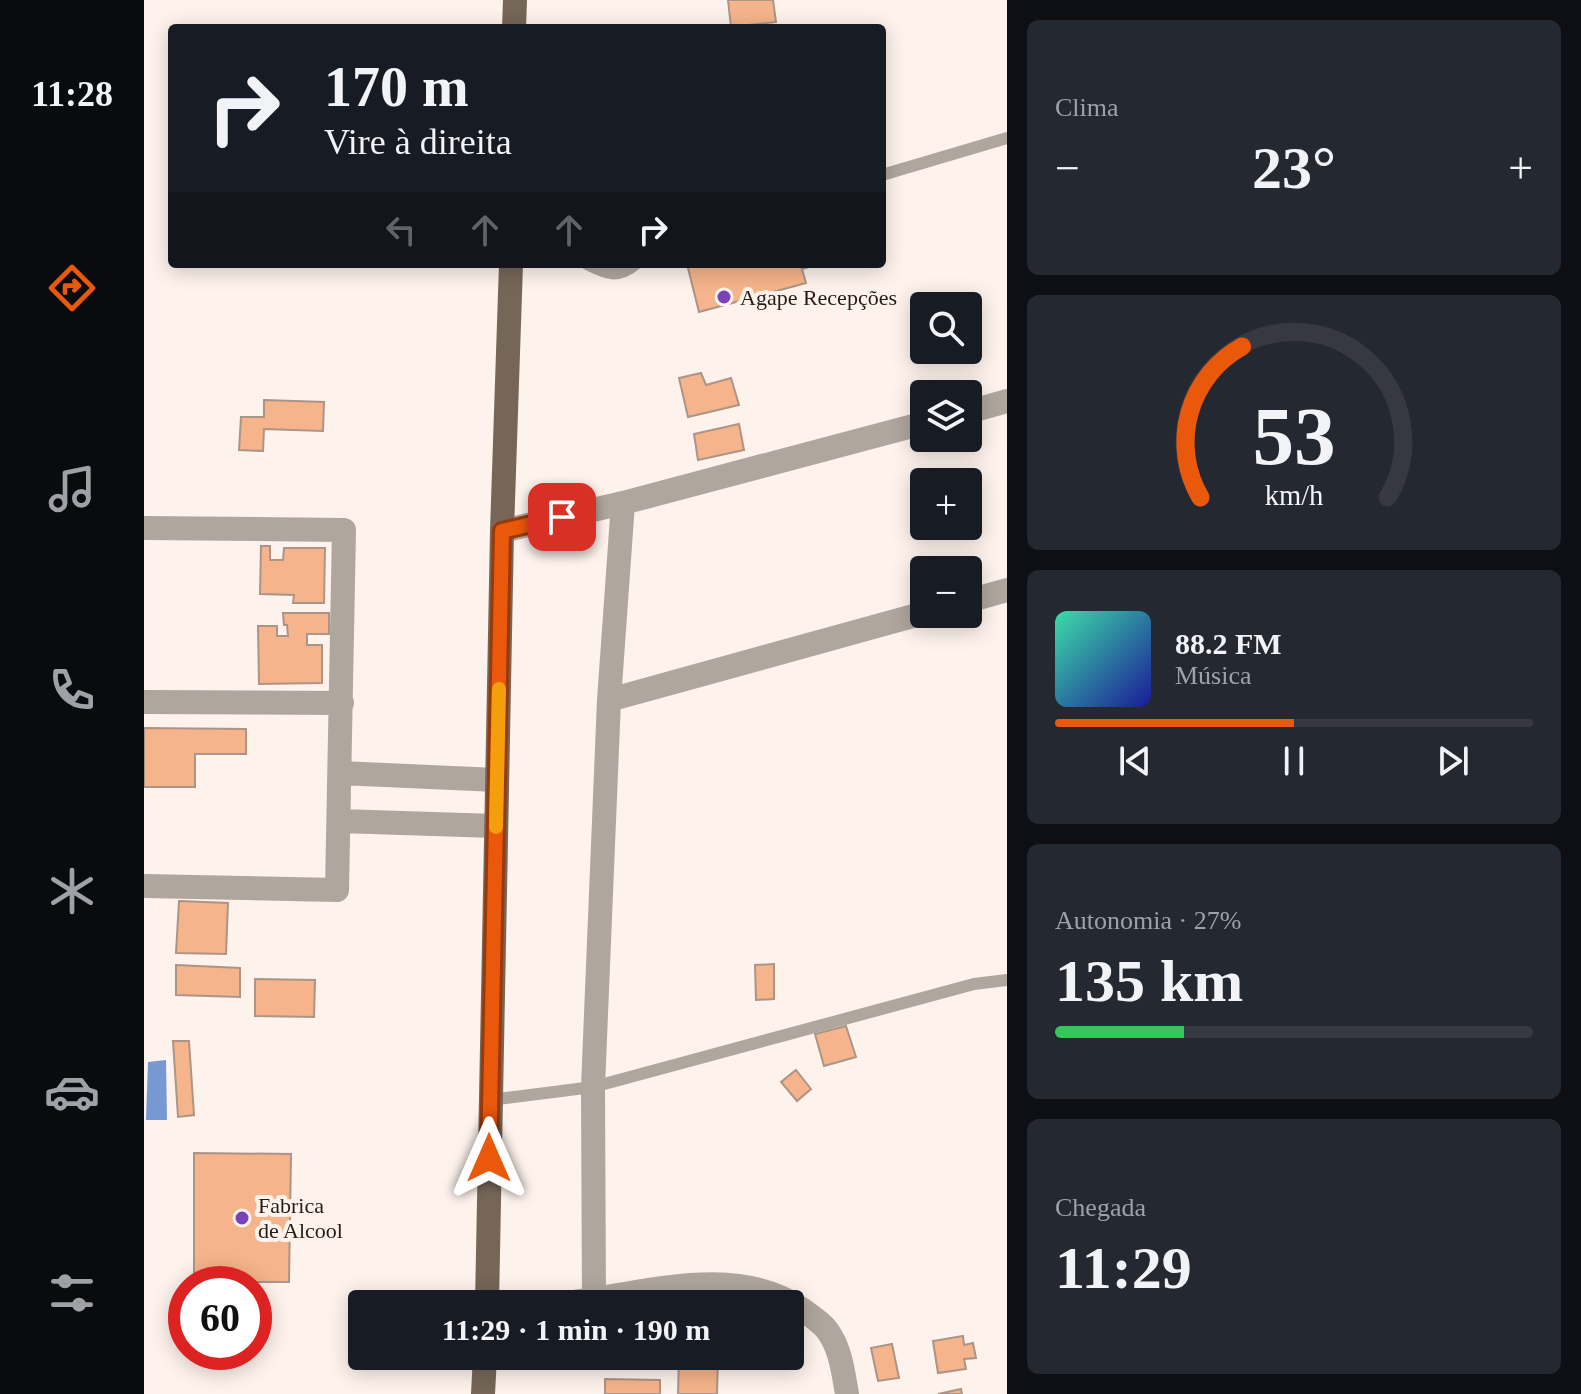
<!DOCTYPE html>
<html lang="pt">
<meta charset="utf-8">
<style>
body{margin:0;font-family:"Times New Roman",serif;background:#242831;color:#f1f3f6;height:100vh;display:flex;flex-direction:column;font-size:30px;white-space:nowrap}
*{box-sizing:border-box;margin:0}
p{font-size:26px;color:#9ea1a6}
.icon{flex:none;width:44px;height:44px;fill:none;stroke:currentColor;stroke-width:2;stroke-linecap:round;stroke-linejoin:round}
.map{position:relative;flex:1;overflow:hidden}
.details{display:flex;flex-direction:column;gap:20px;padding:20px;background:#0d0f14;width:574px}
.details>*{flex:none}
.hud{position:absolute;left:24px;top:24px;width:718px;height:244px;border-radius:8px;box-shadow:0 4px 20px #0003;background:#171b24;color:#f1f3f6;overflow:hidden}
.buttons{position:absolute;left:766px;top:292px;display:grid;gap:16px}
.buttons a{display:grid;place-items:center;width:72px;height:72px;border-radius:8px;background:#171b24;box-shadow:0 4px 20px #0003;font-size:40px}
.speed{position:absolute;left:24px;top:1266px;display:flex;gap:16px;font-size:40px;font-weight:700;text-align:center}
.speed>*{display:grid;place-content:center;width:104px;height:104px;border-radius:50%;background:#171b24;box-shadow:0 4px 20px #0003;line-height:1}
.speed .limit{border:12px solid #d22;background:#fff;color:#111}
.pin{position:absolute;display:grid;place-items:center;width:68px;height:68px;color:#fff;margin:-34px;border-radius:16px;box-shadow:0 4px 12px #0006}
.me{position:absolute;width:88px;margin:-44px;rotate:0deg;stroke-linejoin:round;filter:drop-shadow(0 0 6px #0008)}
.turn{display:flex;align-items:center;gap:28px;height:168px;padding:0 24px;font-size:36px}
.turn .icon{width:104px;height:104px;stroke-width:2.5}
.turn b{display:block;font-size:56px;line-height:68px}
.lanes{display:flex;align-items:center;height:76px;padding:0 24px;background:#0003;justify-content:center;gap:40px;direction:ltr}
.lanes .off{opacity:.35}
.big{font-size:60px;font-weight:700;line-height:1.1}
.details .tile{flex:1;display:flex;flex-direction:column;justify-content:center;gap:12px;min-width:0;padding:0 28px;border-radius:12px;background:#242831}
.details .dial{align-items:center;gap:0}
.dial svg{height:208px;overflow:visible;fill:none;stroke:#363941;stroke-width:7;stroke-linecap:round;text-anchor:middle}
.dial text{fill:#f1f3f6;stroke:none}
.song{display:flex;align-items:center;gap:24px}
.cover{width:96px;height:96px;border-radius:12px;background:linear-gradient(135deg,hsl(160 70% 55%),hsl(240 70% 35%))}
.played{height:8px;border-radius:4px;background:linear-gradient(90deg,#ea580c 50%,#363941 50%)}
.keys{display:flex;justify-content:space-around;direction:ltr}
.heat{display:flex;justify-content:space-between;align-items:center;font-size:44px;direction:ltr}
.charge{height:12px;border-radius:6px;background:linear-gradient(90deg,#34c759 27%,#363941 0)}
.trip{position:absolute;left:204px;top:1290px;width:456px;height:80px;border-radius:8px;background:#171b24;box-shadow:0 4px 20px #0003;font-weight:700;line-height:80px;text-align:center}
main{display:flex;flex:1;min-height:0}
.dock{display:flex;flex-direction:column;width:144px;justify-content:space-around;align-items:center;background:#090b0e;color:#9ea1a6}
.dock .icon{width:56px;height:56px}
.dock .active{color:#ea580c}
.dock b{font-size:36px;color:#f1f3f6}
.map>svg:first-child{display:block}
.water{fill:#7798d2}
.building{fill:#f5b48b;stroke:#ac9486;stroke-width:2}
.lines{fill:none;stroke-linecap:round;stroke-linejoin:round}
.service{stroke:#afa69e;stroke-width:12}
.minor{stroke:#afa69e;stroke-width:24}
.primary{stroke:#756657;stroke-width:24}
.route-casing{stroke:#983908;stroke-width:20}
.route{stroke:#ea580c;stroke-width:14}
.slow{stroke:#f59e0b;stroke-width:14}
.poi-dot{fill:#7a41b8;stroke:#fdf2ec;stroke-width:3}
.labels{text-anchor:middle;stroke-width:8;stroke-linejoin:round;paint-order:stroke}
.poi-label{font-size:22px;fill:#251c16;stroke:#fdf2ec;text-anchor:start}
</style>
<main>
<nav class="dock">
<b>11:28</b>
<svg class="icon active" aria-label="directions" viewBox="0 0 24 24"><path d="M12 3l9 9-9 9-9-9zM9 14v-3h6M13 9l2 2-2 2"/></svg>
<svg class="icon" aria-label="music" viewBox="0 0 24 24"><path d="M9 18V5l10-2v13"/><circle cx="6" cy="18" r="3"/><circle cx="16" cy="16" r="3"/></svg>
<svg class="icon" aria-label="phone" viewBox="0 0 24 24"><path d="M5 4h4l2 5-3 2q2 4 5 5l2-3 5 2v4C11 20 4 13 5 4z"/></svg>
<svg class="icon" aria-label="climate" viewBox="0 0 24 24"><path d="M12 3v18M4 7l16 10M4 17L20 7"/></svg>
<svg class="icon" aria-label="car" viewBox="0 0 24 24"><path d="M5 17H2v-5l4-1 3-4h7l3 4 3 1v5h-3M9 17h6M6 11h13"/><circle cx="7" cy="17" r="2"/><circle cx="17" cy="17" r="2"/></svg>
<svg class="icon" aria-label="filters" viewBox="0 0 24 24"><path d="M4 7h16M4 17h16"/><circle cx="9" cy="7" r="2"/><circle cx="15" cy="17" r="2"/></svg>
</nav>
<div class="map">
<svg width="863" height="1394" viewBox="0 0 863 1394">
<rect width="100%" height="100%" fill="#fdf2ec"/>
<path class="water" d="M 22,1060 L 23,1120 L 2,1120 L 4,1062 Z"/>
<path class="building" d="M 584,0 L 629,0 L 632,22 L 587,27 Z
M 543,264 L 675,264 L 658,269 L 662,283 L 555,312 Z
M 557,373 L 562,385 L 587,378 L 595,405 L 544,417 L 535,378 Z
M 120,400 L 180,402 L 179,431 L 120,429 L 119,451 L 95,450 L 97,417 L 120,417 Z
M 595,424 L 600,450 L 554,460 L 550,434 Z
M 117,546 L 126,546 L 126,560 L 139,560 L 140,548 L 181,548 L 180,603 L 149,603 L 150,595 L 116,594 Z
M 139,613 L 185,613 L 185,634 L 163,634 L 163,645 L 178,645 L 178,683 L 115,684 L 114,626 L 133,626 L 133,636 L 144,636 L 143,625 L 140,625 Z
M 0,728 L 102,729 L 102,754 L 51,754 L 51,787 L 0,787 Z
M 35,901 L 84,903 L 82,954 L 32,953 Z
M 630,964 L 630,999 L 612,1000 L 611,965 Z
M 32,965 L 96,968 L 96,997 L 32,995 Z
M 111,979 L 171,980 L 170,1017 L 111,1016 Z
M 702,1026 L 712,1057 L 680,1066 L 671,1034 Z
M 29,1041 L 45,1041 L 50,1115 L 34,1117 Z
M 652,1070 L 667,1089 L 653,1101 L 637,1082 Z
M 50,1153 L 147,1154 L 145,1282 L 50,1282 Z
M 819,1336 L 820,1345 L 829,1343 L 832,1358 L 820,1359 L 822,1369 L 794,1373 L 789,1341 Z
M 748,1344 L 755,1378 L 734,1381 L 727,1348 Z
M 535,1356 L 574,1356 L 573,1394 L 534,1394 Z
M 461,1379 L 516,1380 L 516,1394 L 461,1394 Z
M 817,1389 L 818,1394 L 794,1394 Z"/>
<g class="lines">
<path class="service" d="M 738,175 L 863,138
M 443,264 C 462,274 474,279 492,264
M 346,1100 L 449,1087 L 830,984 L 863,980"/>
<path class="minor" d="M 824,412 L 863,401
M 0,528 L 200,530 L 193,890 L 0,886
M 358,531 L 479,503 L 780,423
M 824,601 L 863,590
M 465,700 L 780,613
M 0,702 L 198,703
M 196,773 L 353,780
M 195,821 L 352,826
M 450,1301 L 449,1087 L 465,700 L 479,503
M 413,1304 C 490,1297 590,1260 659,1310 C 667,1316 677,1322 683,1330 C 697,1349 699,1372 703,1394"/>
<path class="primary" d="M 370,28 L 371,0
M 343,1304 L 358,531 L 367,264
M 339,1394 L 341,1356"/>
</g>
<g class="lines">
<defs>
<path id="route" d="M 345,1158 L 358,531 L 418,517"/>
</defs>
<use href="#route" class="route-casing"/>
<use href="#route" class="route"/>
<path class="slow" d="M 352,827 L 355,689"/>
</g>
<g class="poi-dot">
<circle cx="580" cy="297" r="8"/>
<circle cx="98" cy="1218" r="8"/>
</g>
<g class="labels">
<g class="poi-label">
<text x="596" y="305">Agape Recepções</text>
<text x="114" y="1213">Fabrica<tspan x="114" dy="25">de Alcool</tspan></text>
</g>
</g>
</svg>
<div class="buttons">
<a><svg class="icon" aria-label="search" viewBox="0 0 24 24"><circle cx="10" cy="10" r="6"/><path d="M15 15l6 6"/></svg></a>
<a><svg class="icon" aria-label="layers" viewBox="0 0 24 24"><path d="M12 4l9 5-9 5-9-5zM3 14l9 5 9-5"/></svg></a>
<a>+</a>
<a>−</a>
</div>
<div class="speed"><div class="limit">60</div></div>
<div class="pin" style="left:418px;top:517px;background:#d93025"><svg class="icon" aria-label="arrive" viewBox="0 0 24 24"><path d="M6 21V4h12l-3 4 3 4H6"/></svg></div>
<svg class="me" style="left:345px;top:1158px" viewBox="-20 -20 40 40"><path d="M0-17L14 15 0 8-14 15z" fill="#ea580c" stroke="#fff" stroke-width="4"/></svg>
<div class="trip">11:29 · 1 min · 190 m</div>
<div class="hud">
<div class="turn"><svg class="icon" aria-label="right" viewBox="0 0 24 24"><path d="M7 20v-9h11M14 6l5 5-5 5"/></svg><div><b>170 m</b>Vire à direita</div></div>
<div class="lanes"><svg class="icon off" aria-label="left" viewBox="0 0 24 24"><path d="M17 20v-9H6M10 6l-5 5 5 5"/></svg><svg class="icon off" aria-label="ahead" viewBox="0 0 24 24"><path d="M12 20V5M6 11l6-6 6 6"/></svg><svg class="icon off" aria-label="ahead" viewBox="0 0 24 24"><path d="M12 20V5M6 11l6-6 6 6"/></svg><svg class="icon" aria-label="right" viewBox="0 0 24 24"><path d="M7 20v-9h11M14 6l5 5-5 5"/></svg></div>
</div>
</div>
<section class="details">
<div class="tile"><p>Clima</p>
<div class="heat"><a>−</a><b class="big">23°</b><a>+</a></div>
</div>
<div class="tile dial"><svg viewBox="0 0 100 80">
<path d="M14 69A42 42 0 1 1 86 69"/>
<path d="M14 69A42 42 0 0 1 30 11" stroke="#ea580c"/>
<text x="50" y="56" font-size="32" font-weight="700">53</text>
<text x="50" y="72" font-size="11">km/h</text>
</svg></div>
<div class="tile">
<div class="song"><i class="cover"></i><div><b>88.2 FM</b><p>Música</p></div></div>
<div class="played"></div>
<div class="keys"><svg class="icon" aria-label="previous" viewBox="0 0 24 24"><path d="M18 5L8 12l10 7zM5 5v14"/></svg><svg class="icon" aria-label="pause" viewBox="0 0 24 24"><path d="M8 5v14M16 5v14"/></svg><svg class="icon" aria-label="next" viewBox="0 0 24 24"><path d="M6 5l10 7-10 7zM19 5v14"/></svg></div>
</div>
<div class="tile"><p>Autonomia · 27%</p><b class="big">135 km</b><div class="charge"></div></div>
<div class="tile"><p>Chegada</p><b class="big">11:29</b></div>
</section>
</main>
